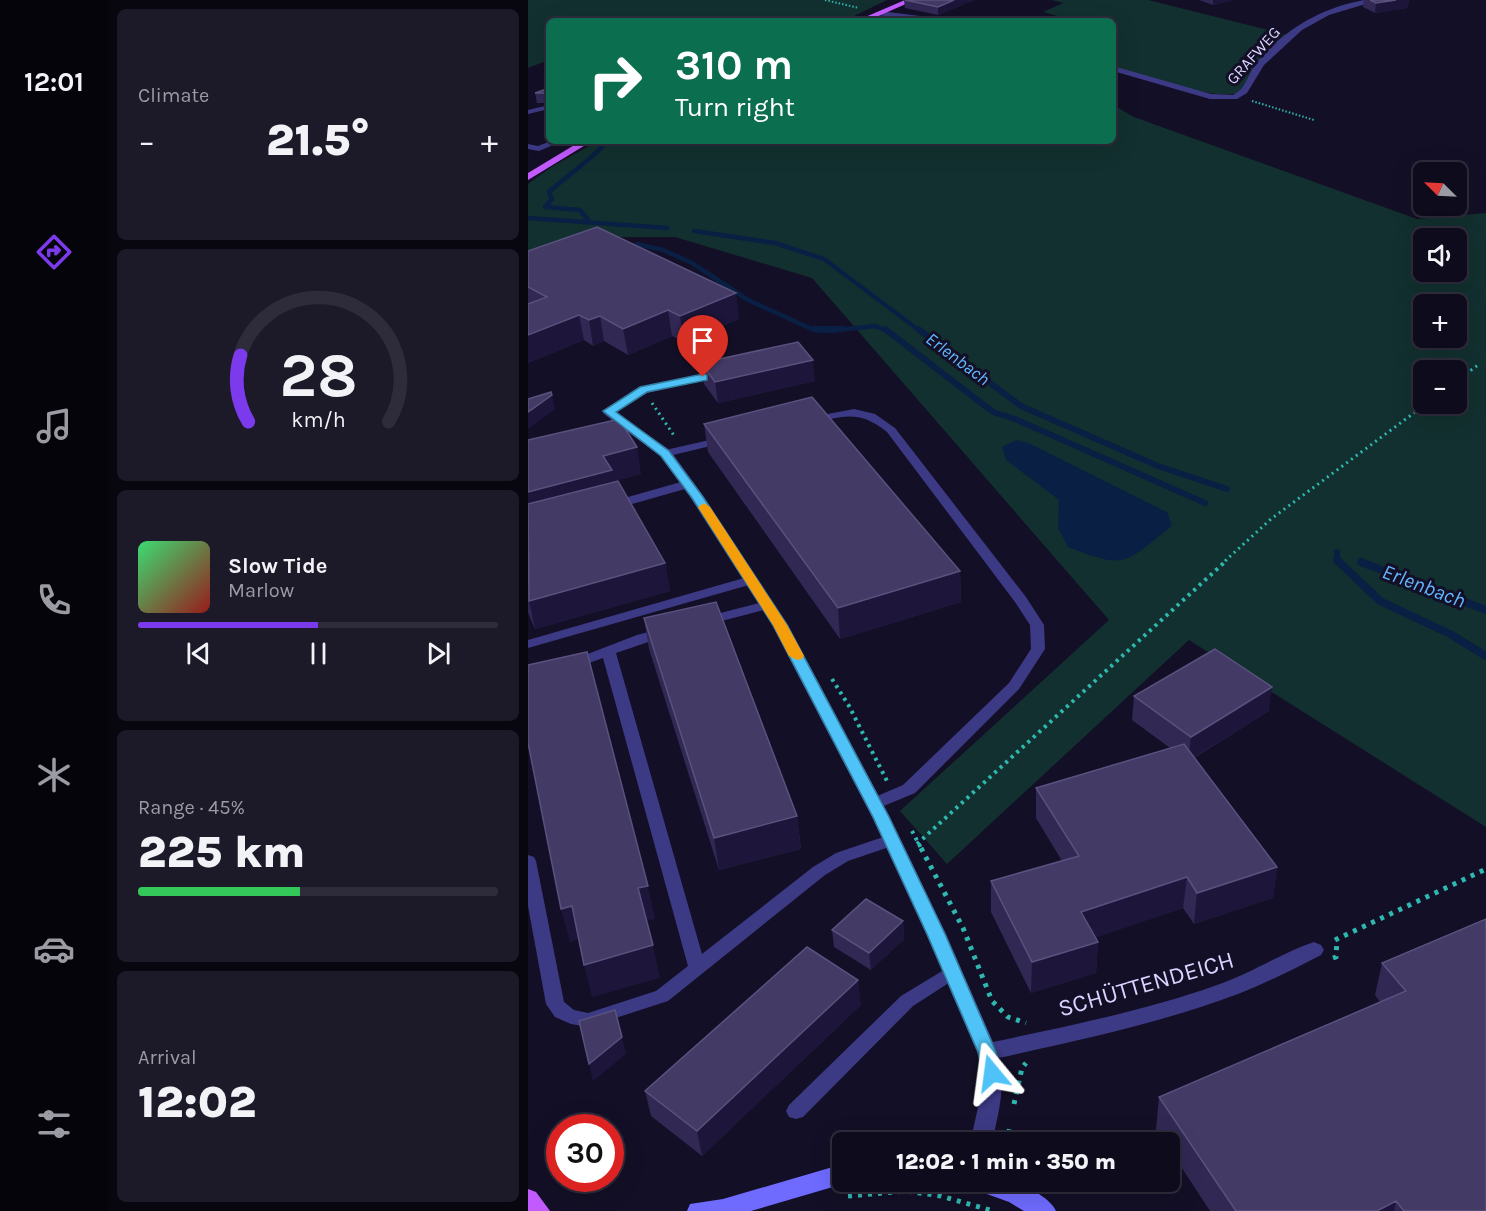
<!DOCTYPE html>
<meta charset="utf-8">
<style>
body{margin:0;font-family:Karla,sans-serif;background:#1c1929;color:#f1f3f6;height:100vh;display:flex;flex-direction:column;font-size:22px;white-space:nowrap}
*{box-sizing:border-box;margin:0}
p{font-size:20px;color:#9b9ba3}
.icon{flex:none;width:33px;height:33px;fill:none;stroke:currentColor;stroke-width:2;stroke-linecap:round;stroke-linejoin:round}
.map{position:relative;flex:1;overflow:hidden}
.side{display:flex;flex-direction:column;gap:9px;padding:9px;background:#08060f;width:420px}
.side>*{flex:none}
.top-card{position:absolute;left:18px;top:18px;width:570px;height:126px;border-radius:9px;box-shadow:0 6px 24px #0002,0 0 0 2px #2e2b3b;background:#0b6e4f;color:#fff;overflow:hidden}
.needle{width:39px;rotate:294deg}
.controls{position:absolute;left:885px;top:162px;display:grid;gap:12px}
.controls a{display:grid;place-items:center;width:54px;height:54px;border-radius:9px;background:#0e0b1c;box-shadow:0 6px 24px #0002,0 0 0 2px #2e2b3b;font-size:30px}
.speed{position:absolute;left:18px;top:1114px;display:flex;gap:12px;font-size:30px;font-weight:700;text-align:center}
.speed>*{display:grid;place-content:center;width:78px;height:78px;border-radius:50%;background:#0e0b1c;box-shadow:0 6px 24px #0002,0 0 0 2px #2e2b3b;line-height:1}
.speed .limit{border:9px solid #d22;background:#fff;color:#111}
.pin{position:absolute;display:grid;place-items:center;width:51px;height:51px;color:#fff;margin:-62px -26px;border-radius:50% 50% 50% 0;rotate:-45deg;box-shadow:0 0 6px #0007}
.pin .icon{rotate:45deg}
.me{position:absolute;width:66px;margin:-33px;rotate:344deg;stroke-linejoin:round;filter:drop-shadow(0 0 4px #0008)}
.turn{display:flex;align-items:center;gap:21px;height:126px;padding:0 30px;font-size:27px}
.turn .icon{width:78px;height:78px;stroke-width:2.5}
.turn b{display:block;font-size:42px;line-height:51px}
.big{font-size:45px;font-weight:800;line-height:1.1}
.side .widget{flex:1;display:flex;flex-direction:column;justify-content:center;gap:9px;min-width:0;padding:0 21px;border-radius:9px;background:#1c1929}
.side .dial{align-items:center;gap:0}
.dial svg{height:156px;overflow:visible;fill:none;stroke:#2e2b3b;stroke-width:7;stroke-linecap:round;text-anchor:middle}
.dial text{fill:#f1f3f6;stroke:none}
.song{display:flex;align-items:center;gap:18px}
.cover{width:72px;height:72px;border-radius:9px;background:linear-gradient(135deg,hsl(140 70% 55%),hsl(0 70% 35%))}
.played{height:6px;border-radius:3px;background:linear-gradient(90deg,#7c3aed 50%,#2e2b3b 50%)}
.keys{display:flex;justify-content:space-around;direction:ltr}
.heat{display:flex;justify-content:space-between;align-items:center;font-size:33px;direction:ltr}
.charge{height:9px;border-radius:4px;background:linear-gradient(90deg,#34c759 45%,#2e2b3b 0)}
.trip{position:absolute;left:304px;top:1132px;width:348px;height:60px;border-radius:9px;background:#0e0b1c;box-shadow:0 6px 24px #0002,0 0 0 2px #2e2b3b;font-weight:800;line-height:60px;text-align:center}
main{display:flex;flex:1;min-height:0}
.tabs{display:flex;flex-direction:column;width:108px;justify-content:space-around;align-items:center;background:#06040b;color:#9b9ba3}
.tabs .icon{width:42px;height:42px}
.tabs .active{color:#7c3aed}
.tabs b{font-size:27px;color:#f1f3f6}
.map>svg:first-child{display:block}
.green{fill:#12302f;fill-rule:evenodd}
.water{fill:#0a1f44}
.lines{fill:none;stroke-linecap:round;stroke-linejoin:round}
.stream-far3{stroke:#0a1f44;stroke-width:4}
.stream-far2{stroke:#0a1f44;stroke-width:4.5}
.stream-far1{stroke:#0a1f44;stroke-width:6}
.stream{stroke:#0a1f44;stroke-width:8}
.path-far3{stroke:#2fb8b0;stroke-width:2;stroke-dasharray:1.5 2;stroke-linecap:butt}
.path-far2{stroke:#2fb8b0;stroke-width:3;stroke-dasharray:2 4;stroke-linecap:butt}
.path-far1{stroke:#2fb8b0;stroke-width:4;stroke-dasharray:3 4.5;stroke-linecap:butt}
.path{stroke:#2fb8b0;stroke-width:5;stroke-dasharray:4 6;stroke-linecap:butt}
.lane{fill:#3d3a85;fill-rule:evenodd}
.street{fill:#3d3a85;fill-rule:evenodd}
.secondary{fill:#6f6bff;fill-rule:evenodd}
.primary{fill:#c25bff;fill-rule:evenodd}
.wall{fill:#312854}
.shaded-wall{fill:#1d163a}
.building{fill:#433a66;stroke:#5a527e;stroke-width:1.5}
.route{fill:#4fc3f7;stroke:#337fa1;stroke-width:1.5}
.slow{fill:#f59e0b}
.labels{text-anchor:middle;stroke-width:6;stroke-linejoin:round;paint-order:stroke}
.far-street-label{font-size:16px;fill:#d9d4ff;stroke:#130f26}
.far-water-label{font-size:18px;font-style:italic;fill:#62b6ff;stroke:#130f26}
.water-label{font-size:21px;font-style:italic;fill:#62b6ff;stroke:#130f26}
.near-street-label{font-size:24px;fill:#d9d4ff;stroke:#130f26}
</style>
<main>
<nav class="tabs">
<b>12:01</b>
<svg class="icon active" aria-label="directions" viewBox="0 0 24 24"><path d="M12 3l9 9-9 9-9-9zM9 14v-3h6M13 9l2 2-2 2"/></svg>
<svg class="icon" aria-label="music" viewBox="0 0 24 24"><path d="M9 18V5l10-2v13"/><circle cx="6" cy="18" r="3"/><circle cx="16" cy="16" r="3"/></svg>
<svg class="icon" aria-label="phone" viewBox="0 0 24 24"><path d="M5 4h4l2 5-3 2q2 4 5 5l2-3 5 2v4C11 20 4 13 5 4z"/></svg>
<svg class="icon" aria-label="climate" viewBox="0 0 24 24"><path d="M12 3v18M4 7l16 10M4 17L20 7"/></svg>
<svg class="icon" aria-label="car" viewBox="0 0 24 24"><path d="M5 17H2v-5l4-1 3-4h7l3 4 3 1v5h-3M9 17h6M6 11h13"/><circle cx="7" cy="17" r="2"/><circle cx="17" cy="17" r="2"/></svg>
<svg class="icon" aria-label="filters" viewBox="0 0 24 24"><path d="M4 7h16M4 17h16"/><circle cx="9" cy="7" r="2"/><circle cx="15" cy="17" r="2"/></svg>
</nav>
<section class="side">
<div class="widget"><p>Climate</p>
<div class="heat"><a>−</a><b class="big">21.5°</b><a>+</a></div>
</div>
<div class="widget dial"><svg viewBox="0 0 100 80">
<path d="M14 69A42 42 0 1 1 86 69"/>
<path d="M14 69A42 42 0 0 1 10 35" stroke="#7c3aed"/>
<text x="50" y="56" font-size="32" font-weight="700">28</text>
<text x="50" y="72" font-size="11">km/h</text>
</svg></div>
<div class="widget">
<div class="song"><i class="cover"></i><div><b>Slow Tide</b><p>Marlow</p></div></div>
<div class="played"></div>
<div class="keys"><svg class="icon" aria-label="previous" viewBox="0 0 24 24"><path d="M18 5L8 12l10 7zM5 5v14"/></svg><svg class="icon" aria-label="pause" viewBox="0 0 24 24"><path d="M8 5v14M16 5v14"/></svg><svg class="icon" aria-label="next" viewBox="0 0 24 24"><path d="M6 5l10 7-10 7zM19 5v14"/></svg></div>
</div>
<div class="widget"><p>Range · 45%</p><b class="big">225 km</b><div class="charge"></div></div>
<div class="widget"><p>Arrival</p><b class="big">12:02</b></div>
</section>
<div class="map">
<svg width="958" height="1211" viewBox="0 0 958 1211">
<rect width="100%" height="100%" fill="#130f26"/>
<path class="green" d="M 0,0 L 359,0 L 316,21 L 21,21 L 21,60 L 0,68 Z
M 524,0 L 620,0 L 760,35 L 709,93 C 687,101 611,74 585,67 L 585,21 L 548,21 L 515,12 L 535,3 Z
M 585,105 L 606,117 L 889,219 L 958,213 L 958,827 L 661,640 L 419,864 L 372,811 L 581,620 L 284,278 L 147,237 L 78,237 L 0,265 L 0,184 L 25,166 L 70,141 L 585,141 ZM 896,238 L 928,238 L 928,272 L 896,272 ZM 896,304 L 928,304 L 928,338 L 896,338 ZM 896,370 L 928,370 L 928,404 L 896,404 Z"/>
<path class="water" d="M 489,440 L 503,444 L 639,512 L 644,526 C 595,564 600,570 540,547 L 530,528 L 531,500 L 478,460 L 474,447 Z"/>
<g class="lines">
<path class="stream-far3" d="M 313,21 L 320,18"/>
<path class="stream-far2" d="M 0,218 L 139,228
M 61,221 L 52,210 L 17,207 L 24,199 L 21,192 C 39,176 57,164 74,147
M 166,231 L 247,243 L 296,259 L 392,331
M 109,244 L 135,250 L 164,263 L 220,300 L 286,330 L 299,331
M 301,331 L 347,326 L 359,331"/>
<path class="stream-far1" d="M 285,329 L 315,329
M 357,329 L 465,412 L 487,419 L 677,503
M 390,329 L 493,406 L 630,466 L 699,489
M 809,552 L 809,561"/>
<path class="stream" d="M 809,560 L 852,601 L 922,634 L 958,656
M 833,562 L 958,610"/>
<path class="path-far3" d="M 297,0 L 331,8
M 724,101 L 786,120"/>
<path class="path-far2" d="M 928,381 L 950,365
M 124,403 L 147,437
M 697,561 L 743,519 L 898,404"/>
<path class="path-far1" d="M 304,679 L 321,706 L 359,781
M 384,831 L 394,850
M 389,844 L 699,560"/>
<path class="path" d="M 393,848 L 435,928 L 464,1001 L 480,1017 L 498,1023
M 807,940 L 958,869
M 805,958 L 808,957 L 809,939
M 486,1104 L 494,1068 L 498,1063
M 479,1143 L 482,1126
M 320,1196 L 378,1191 L 413,1196 L 465,1211"/>
<path class="lane" d="M 21,105 L 21,109 L 0,114 L 0,110 Z
M 23,141 L 34,141 L 11,151 L 0,149 L 0,144 L 10,146 Z
M 193,371 L 197,372 L 197,376 L 119,393 L 84,413 L 76,413 L 74,411 L 112,388 Z
M 326,409 L 347,414 L 367,428 L 498,597 L 516,625 L 517,649 L 491,689 L 387,793 L 346,810 L 340,808 L 338,804 L 340,800 L 375,785 L 481,683 L 503,649 L 502,625 L 487,602 L 359,432 C 331,410 317,416 284,423 L 278,420 L 284,417 Z
M 195,437 L 199,438 L 201,440 L 199,442 L 137,457 L 131,453 L 133,451 Z
M 160,480 L 164,481 L 166,484 L 164,487 L 83,510 L 77,506 L 79,503 Z
M 223,576 L 228,577 L 230,580 L 228,583 L 0,648 L 0,640 Z
M 239,601 L 246,605 L 244,608 L 178,625 L 171,621 L 173,618 Z
M 136,628 L 141,629 L 143,632 L 141,635 L 88,653 L 174,954 L 285,867 L 308,853 L 364,834 L 370,836 L 372,840 L 370,844 L 320,861 L 297,875 L 140,1001 L 60,1027 L 43,1024 L 27,1017 L 18,1004 L 0,906 L 0,855 L 6,857 L 8,861 L 36,1002 L 46,1010 L 60,1013 L 128,991 L 160,966 L 75,658 L 44,669 L 37,665 L 39,662 L 109,635 Z
M 424,965 L 430,967 L 433,972 L 430,977 L 385,1006 L 275,1117 L 268,1119 L 261,1117 L 258,1111 L 261,1105 L 373,996 Z"/>
<path class="street" d="M 836,0 L 851,0 L 801,15 L 774,30 L 736,65 L 719,93 L 709,99 L 682,99 L 585,71 L 585,66 L 683,94 L 705,95 C 719,88 720,73 729,62 C 757,29 793,8 836,0 Z
M 352,11 L 416,19 L 420,21 L 398,21 L 349,15 L 348,13 Z
M 80,407 L 142,450 L 176,497 L 260,625 L 362,817 L 418,934 L 465,1042 C 540,1026 616,1011 689,985 C 722,974 753,953 786,942 L 793,945 L 796,950 L 793,955 C 766,969 738,983 710,994 C 633,1023 551,1040 471,1058 C 478,1088 470,1114 464,1143 L 442,1143 L 453,1094 L 454,1073 L 449,1052 L 398,934 L 344,817 L 244,625 L 163,498 L 132,456 L 76,414 L 74,411 Z"/>
<path class="secondary" d="M 315,1164 L 315,1182 L 320,1182 L 315,1184 L 223,1211 L 159,1211 L 162,1204 L 195,1199 Z
M 442,1182 C 454,1182 468,1180 480,1182 C 495,1184 522,1197 528,1211 L 496,1211 L 481,1202 L 445,1189 Z"/>
<path class="primary" d="M 377,0 L 387,0 L 339,21 L 328,21 Z
M 53,141 L 64,141 L 0,180 L 0,173 Z
M 0,1189 L 8,1192 L 22,1211 L 0,1211 Z"/>
</g>
<path class="wall" d="M 376,0 L 446,0 L 410,15 L 377,8 Z
M 671,0 L 706,0 L 685,5 Z
M 836,0 L 881,0 L 879,8 L 847,13 L 835,7 Z
M 7,93 L 21,93 L 21,103 L 9,103 Z
M 0,251 L 211,319 L 156,342 L 144,336 L 100,355 L 76,341 L 65,346 L 56,340 L 0,363 Z
M 173,363 L 287,381 L 190,403 L 176,384 Z
M 176,424 L 432,571 L 433,602 L 312,639 L 180,452 Z
M 0,440 L 113,474 L 86,481 L 86,482 L 137,563 L 142,591 L 7,629 L 0,613 Z
M 116,618 L 269,816 L 273,849 L 191,870 L 121,649 Z
M 606,696 L 741,711 L 666,758 L 749,867 L 745,898 L 666,924 L 655,908 L 568,937 L 570,942 L 568,973 L 503,993 L 463,912 L 463,881 L 534,861 L 508,818 L 508,788 L 642,748 L 604,720 Z
M 958,919 L 958,1211 L 682,1211 L 642,1150 L 642,1143 L 637,1143 L 628,1129 L 631,1097 L 852,1002 L 847,995 L 854,963 Z
M 375,921 L 376,939 L 343,970 L 306,947 L 304,930 Z
M 333,1005 L 174,1156 L 123,1116 L 117,1091 Z"/>
<path class="shaded-wall" d="M 426,0 L 446,0 L 410,15 L 410,7 Z
M 685,0 L 706,0 L 685,5 Z
M 868,0 L 881,0 L 879,8 L 847,13 L 848,3 Z
M 208,293 L 211,319 L 156,342 L 152,316 Z
M 140,310 L 144,336 L 100,355 L 95,329 Z
M 51,315 L 56,340 L 0,363 L 0,335 Z
M 72,316 L 76,341 L 65,346 L 61,320 Z
M 285,360 L 287,381 L 190,403 L 187,382 Z
M 24,395 L 27,409 L 0,429 L 0,412 Z
M 109,447 L 113,474 L 86,481 L 88,497 L 0,521 L 0,492 L 75,456 Z
M 137,563 L 142,591 L 7,629 L 1,601 Z
M 432,571 L 433,602 L 312,639 L 310,608 Z
M 744,687 L 741,711 L 660,761 L 663,737 Z
M 269,816 L 273,849 L 191,870 L 186,838 Z
M 749,867 L 745,898 L 666,924 L 669,893 Z
M 659,877 L 655,908 L 552,943 L 553,912 Z
M 120,886 L 127,919 L 117,921 L 110,888 Z
M 44,906 L 52,938 L 42,942 L 33,909 Z
M 375,921 L 376,939 L 343,970 L 341,953 Z
M 570,942 L 568,973 L 503,993 L 504,962 Z
M 125,945 L 132,978 L 64,997 L 56,965 Z
M 330,980 L 333,1005 L 174,1156 L 169,1131 Z
M 94,1037 L 98,1054 L 65,1081 L 61,1064 Z
M 868,1201 L 866,1211 L 849,1211 Z"/>
<path class="building" d="M 377,0 L 426,0 L 410,7 Z
M 842,0 L 868,0 L 848,3 Z
M 21,88 L 21,95 L 21,93 L 7,93 Z
M 69,227 L 208,293 L 152,316 L 140,310 L 95,329 L 72,316 L 61,320 L 51,315 L 0,335 L 0,304 L 19,297 L 0,287 L 0,251 Z
M 270,342 L 285,360 L 187,382 L 173,363 Z
M 23,392 L 24,395 L 0,412 L 0,399 Z
M 284,397 L 432,571 L 310,608 L 176,424 Z
M 91,419 L 109,447 L 75,456 L 84,470 L 0,492 L 0,440 Z
M 90,481 L 137,563 L 1,601 L 0,504 Z
M 188,602 L 269,816 L 186,838 L 116,618 Z
M 687,649 L 744,687 L 663,737 L 606,696 Z
M 59,652 L 120,886 L 110,888 L 125,945 L 56,965 L 44,906 L 33,909 L 0,743 L 0,665 Z
M 656,744 L 749,867 L 669,893 L 659,877 L 553,912 L 570,942 L 504,962 L 463,881 L 551,856 L 508,788 Z
M 338,899 L 375,921 L 341,953 L 304,930 Z
M 958,919 L 958,1211 L 876,1211 L 868,1201 L 849,1211 L 708,1211 L 631,1097 L 878,991 L 854,963 Z
M 279,947 L 330,980 L 169,1131 L 117,1091 Z
M 87,1010 L 94,1037 L 61,1064 L 51,1021 Z"/>
<path class="route" d="M 175,374 L 179,375 L 179,380 L 119,392 L 88,412 L 141,451 L 175,497 L 259,625 L 361,817 L 417,934 L 468,1052 L 473,1073 L 471,1079 L 464,1081 L 457,1079 L 450,1052 L 399,934 L 345,817 L 245,625 L 164,498 L 133,456 L 75,411 L 112,387 Z"/>
<path class="slow" d="M 176,503 L 182,507 L 259,625 L 276,656 L 274,659 L 269,660 L 261,656 L 245,625 L 170,507 Z"/>
<g class="labels">
<g class="far-street-label">
<text transform="translate(725 55) rotate(-48)" y="6">GRAFWEG</text>
</g>
<g class="far-water-label">
<text transform="translate(430 359) rotate(37)" y="6">Erlenbach</text>
</g>
<g class="water-label">
<text transform="translate(896 586) rotate(21)" y="7">Erlenbach</text>
</g>
<g class="near-street-label">
<text transform="translate(618 984) rotate(-16)" y="8">SCHÜTTENDEICH</text>
</g>
</g>
</svg>
<div class="controls">
<a><svg class="needle" viewBox="-14 -14 28 28"><path d="M0-13l5 13h-10z" fill="#e53935"/><path d="M0 13l5-13h-10z" fill="#9b9ba3"/></svg></a>
<a><svg class="icon" aria-label="sound" viewBox="0 0 24 24"><path d="M4 9h4l5-4v14l-5-4H4zM17 9q2 3 0 6"/></svg></a>
<a>+</a>
<a>−</a>
</div>
<div class="speed"><div class="limit">30</div></div>
<div class="pin" style="left:175px;top:377px;background:#d93025"><svg class="icon" aria-label="arrive" viewBox="0 0 24 24"><path d="M6 21V4h12l-3 4 3 4H6"/></svg></div>
<svg class="me" style="left:464px;top:1073px" viewBox="-20 -20 40 40"><path d="M0-17L14 15 0 8-14 15z" fill="#4fc3f7" stroke="#fff" stroke-width="4"/></svg>
<div class="trip">12:02 · 1 min · 350 m</div>
<div class="top-card">
<div class="turn"><svg class="icon" aria-label="right" viewBox="0 0 24 24"><path d="M7 20v-9h11M14 6l5 5-5 5"/></svg><div><b>310 m</b>Turn right</div></div>
</div>
</div>
</main>
